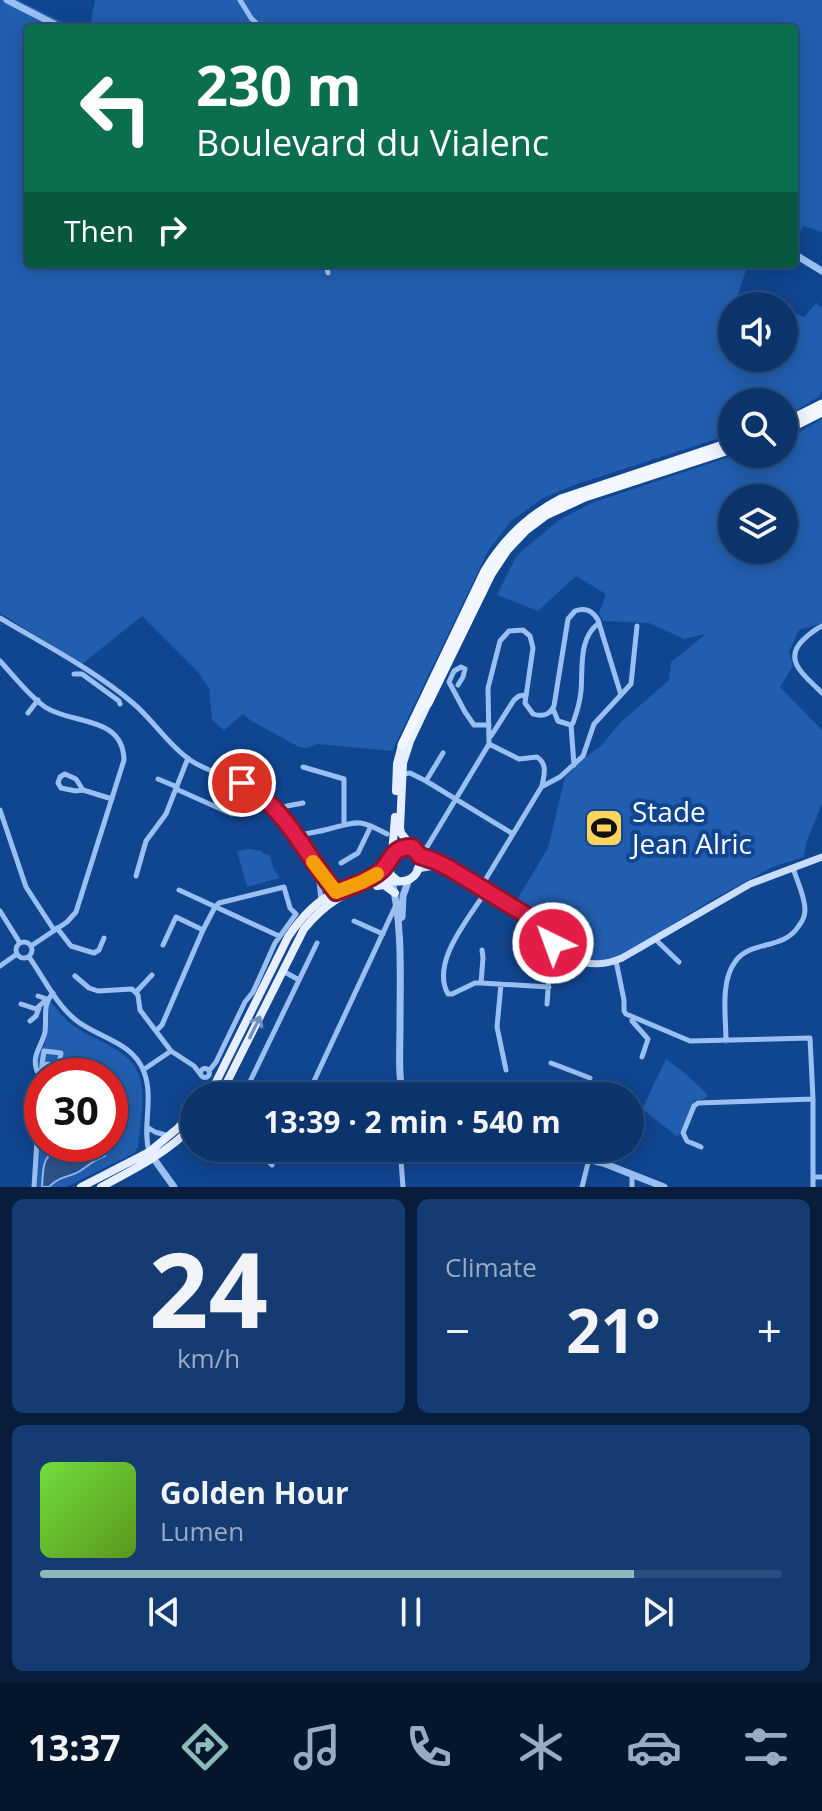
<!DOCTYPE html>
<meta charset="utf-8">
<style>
body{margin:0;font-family:"Open Sans",sans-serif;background:#153c72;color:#f1f3f6;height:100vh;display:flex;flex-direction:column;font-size:30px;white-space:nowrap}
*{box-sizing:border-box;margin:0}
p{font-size:26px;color:#9aaac2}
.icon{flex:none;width:44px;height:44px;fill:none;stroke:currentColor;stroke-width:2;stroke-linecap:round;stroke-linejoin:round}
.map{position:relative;height:1187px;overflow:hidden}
.details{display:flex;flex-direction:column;gap:12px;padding:12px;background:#071d3b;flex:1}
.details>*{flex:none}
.hud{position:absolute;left:24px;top:24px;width:774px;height:244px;border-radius:8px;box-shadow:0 4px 20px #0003,0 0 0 2px #2c4f7f;background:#0b6e4f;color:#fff;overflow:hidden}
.tools{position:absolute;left:718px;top:292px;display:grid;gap:16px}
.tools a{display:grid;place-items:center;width:80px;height:80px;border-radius:50%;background:#0c346c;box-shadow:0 4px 20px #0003,0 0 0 2px #2c4f7f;font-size:40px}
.speed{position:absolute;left:24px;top:1058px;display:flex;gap:16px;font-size:40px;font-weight:700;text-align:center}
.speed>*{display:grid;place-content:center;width:104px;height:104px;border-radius:50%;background:#0c346c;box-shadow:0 4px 20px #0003,0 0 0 2px #2c4f7f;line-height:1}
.speed .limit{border:12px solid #d22;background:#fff;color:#111}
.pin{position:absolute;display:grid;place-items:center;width:68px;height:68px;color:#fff;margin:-34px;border:4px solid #fff;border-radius:50%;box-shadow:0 2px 8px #0007}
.me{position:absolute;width:88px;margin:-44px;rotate:318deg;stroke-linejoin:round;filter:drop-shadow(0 0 6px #0008)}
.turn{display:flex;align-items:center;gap:28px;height:168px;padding:0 40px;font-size:36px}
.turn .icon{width:104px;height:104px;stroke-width:2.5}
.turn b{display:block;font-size:56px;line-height:68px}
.then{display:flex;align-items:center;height:76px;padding:0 40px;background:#0003;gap:16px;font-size:30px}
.big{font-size:60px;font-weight:700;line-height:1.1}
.details .widget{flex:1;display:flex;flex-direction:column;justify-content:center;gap:12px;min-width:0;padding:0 28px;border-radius:12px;background:#153c72}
.details .dial{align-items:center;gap:0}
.dial b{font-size:104px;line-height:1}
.song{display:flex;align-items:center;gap:24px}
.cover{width:96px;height:96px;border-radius:12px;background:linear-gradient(135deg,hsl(100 70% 55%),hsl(90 70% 35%))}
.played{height:8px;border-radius:4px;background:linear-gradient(90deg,#8bbbb9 80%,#2c4f7f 80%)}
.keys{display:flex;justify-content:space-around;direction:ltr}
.heat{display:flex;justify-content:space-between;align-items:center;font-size:44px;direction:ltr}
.details .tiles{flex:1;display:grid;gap:12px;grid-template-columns:1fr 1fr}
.widget:last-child{grid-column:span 2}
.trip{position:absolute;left:180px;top:1082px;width:464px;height:80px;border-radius:40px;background:#0c346c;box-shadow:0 4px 20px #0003,0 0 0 2px #2c4f7f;font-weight:700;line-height:80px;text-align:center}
.tabs{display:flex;height:128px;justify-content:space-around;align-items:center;background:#05152b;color:#9aaac2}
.tabs .icon{width:56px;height:56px}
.tabs .selected{color:#8bbbb9}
.tabs b{font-size:36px;color:#f1f3f6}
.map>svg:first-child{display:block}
.green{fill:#225eaf;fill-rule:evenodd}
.water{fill:#2c538a;stroke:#8cbaf6;stroke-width:2}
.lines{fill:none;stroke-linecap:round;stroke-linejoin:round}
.minor{stroke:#9ac0f3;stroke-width:5}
.tertiary{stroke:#9ac0f3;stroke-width:7}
.secondary{stroke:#c9defd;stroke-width:7}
.primary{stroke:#e6efff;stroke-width:8}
.trunk{stroke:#f2f7ff;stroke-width:9}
.oneway{stroke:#7092c2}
.route-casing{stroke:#92132f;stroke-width:20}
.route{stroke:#e11d48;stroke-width:14}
.slow{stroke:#f59e0b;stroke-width:14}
.labels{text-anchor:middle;stroke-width:8;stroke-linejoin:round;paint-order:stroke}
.poi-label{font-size:28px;fill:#fff;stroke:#104590;text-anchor:start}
</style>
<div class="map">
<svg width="822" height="1187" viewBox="0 0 822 1187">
<rect width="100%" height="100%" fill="#104590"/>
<path class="green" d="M 0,0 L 18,0 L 75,28 L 28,28 L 28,264 L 748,264 L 738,294 L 758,298 L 778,306 L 732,306 L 732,358 L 784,358 L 784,308 L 804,317 L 816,303 L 822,307 L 822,391 L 820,396 L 796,411 L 784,415 L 784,402 L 732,402 L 732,434 L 577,484 L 543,498 L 511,521 L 488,551 L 392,751 L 318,744 L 306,748 L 299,747 L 250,720 L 243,714 L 224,730 L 212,720 L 209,688 L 199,673 L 142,616 L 82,664 L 0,613 Z
M 95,0 L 822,0 L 822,232 L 803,226 L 794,243 L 794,28 L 90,28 Z
M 822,419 L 822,623 L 799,630 L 789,652 L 793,666 L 780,687 L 822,730 L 822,803 L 806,844 L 804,857 L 773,867 L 715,898 L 626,953 L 608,960 L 593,960 L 576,955 L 529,911 L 515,903 L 548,848 L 565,777 L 583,759 L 601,746 L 619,724 L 669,680 L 671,662 L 706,634 L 684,639 L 649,623 L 603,621 L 599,613 L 606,594 L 576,576 L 538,611 L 497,595 L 517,555 L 559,520 L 592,503 L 737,454 L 784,454 L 784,438 L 798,433 ZM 732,498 L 784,498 L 784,550 L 732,550 Z
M 250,849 L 262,851 L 264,854 L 270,855 L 273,868 L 280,878 L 247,887 L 237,851 Z
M 49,999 C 57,1009 63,1019 74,1026 C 97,1043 131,1048 140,1078 C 146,1100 140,1125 138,1146 L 135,1153 L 66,1187 L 36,1187 L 42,1092 L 42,1144 L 110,1144 L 110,1076 L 43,1076 L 36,1066 L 39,1049 L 45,1045 Z
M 666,1059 L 686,1074 L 708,1095 L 704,1099 L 695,1100 L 678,1137 L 642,1109 Z"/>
<path class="water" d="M 81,1144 L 86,1144 L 87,1150 L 103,1150 L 106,1153 L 105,1156 C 95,1159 89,1165 80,1171 C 69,1178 60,1175 49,1187 L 42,1187 C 44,1154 44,1152 78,1150 Z"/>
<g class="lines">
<path class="minor" d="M 240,0 L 251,18 L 261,28
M 326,264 L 328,273
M 0,618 C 45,645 94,670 134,704 C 154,721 168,745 190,760 C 212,775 241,778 261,795 C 284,815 300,843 316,868 C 322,876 329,884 336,892
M 822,626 C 814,630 808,635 802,641 C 782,662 808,678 822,693
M 0,661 C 14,676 28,695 45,707 C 72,725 123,715 124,760 L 76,912 L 67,922 L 31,946
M 74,674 L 82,674 L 119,701 L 120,704
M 458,685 L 463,677 L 465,669 L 461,667 L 454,671 L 449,682 L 465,712 L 474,725 L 489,725
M 553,709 L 558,721 L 571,725 L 574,765
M 28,713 L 38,700
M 571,725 L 573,723 C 577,712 580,702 581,691 C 583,668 578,638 599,623
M 491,736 L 514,700 L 519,696 L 525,695
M 303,767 L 344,779 L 344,824
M 403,774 L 410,773 L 426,781 L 513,834
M 158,779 L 177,787
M 426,781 L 443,753
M 543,786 L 560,777 L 583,756 L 594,724 L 631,684 L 637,626
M 176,789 L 232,814
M 83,790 L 76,779 L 65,774 L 60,777 L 58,783 L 61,788 L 76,791 L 83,790 L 112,799
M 0,810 L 26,887 L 54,930
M 276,811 L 287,806 L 303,803
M 296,836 C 307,833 318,832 329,829 C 359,821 359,819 387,834
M 416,851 L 427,847 L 489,744 L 488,688 L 500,641 L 509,631 L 523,630 L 530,636 L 533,648 L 525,703 L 533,714 C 542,717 550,715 554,706 L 568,619 L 575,611 C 585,607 593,611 598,620 L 621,695
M 341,863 L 358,853 L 371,826
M 318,872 L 321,900
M 136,876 L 146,841 L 166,814 L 188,758
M 481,887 L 542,786 C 544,775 548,764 537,757 L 519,759 L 489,744
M 179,890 L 279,936
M 486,891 C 470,917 430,962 448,994 L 452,994 L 475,983 L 481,983 L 549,987
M 0,911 L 20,943
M 354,921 L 383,934
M 57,928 L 71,946 L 94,953 L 99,950 L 104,938
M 655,939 L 679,962
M16 950a8 8 0 1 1 16 0a8 8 0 1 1-16 0Z
M 163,945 L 176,917 L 203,930
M 29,957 C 44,978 56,1005 77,1021 C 99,1038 133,1042 144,1072 C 154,1098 142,1126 149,1152
M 616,961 L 624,1000 L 624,1011 L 626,1014 L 690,1041 L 810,1038 L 813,1099 L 813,1187
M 0,966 L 17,954
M 283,971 L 299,980
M 75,976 L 89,988 L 98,991 L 132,989 L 138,995 L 140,1010 L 171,1051 L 194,1066 L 201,1075
M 481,983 L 483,958 L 482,950
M 501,984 L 497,1027 L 506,1070
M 136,992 L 152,975
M 21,1004 L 36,1009 L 47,999 L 38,996
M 547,1004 L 551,948 L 555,941
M 632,1017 L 632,1021 L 648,1039 L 642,1057
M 30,1021 L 36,1016 L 39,1008
M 157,1030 L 162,1025 L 203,930 L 215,907 L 219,903 L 284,887 L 290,908 L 296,914
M 726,1041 C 726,1017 720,982 735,962 C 750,940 783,950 798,927 C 802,922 805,916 805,910 C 805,896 797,881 793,868
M 551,1063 L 590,1078
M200.5 1073a4.5 4.5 0 1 1 9 0a4.5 4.5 0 1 1-9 0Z
M 143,1070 L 171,1051
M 37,1071 C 31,1055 42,1046 45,1032 C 47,1017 42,1005 53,993
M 209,1071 L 216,1062 L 245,1002 L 253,992 L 275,943 L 296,914
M 399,1095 L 399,1096
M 243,1096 L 317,943
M 307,1096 L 396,905
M 147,1127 L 155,1132 L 169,1136
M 701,1147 L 687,1141 L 683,1133 L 694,1106 L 698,1103 L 813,1099
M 264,1148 L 265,1158 L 272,1165
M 400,1148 L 403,1187
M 632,1174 L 632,1187
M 813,1177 L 822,1177
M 34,1187 L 42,1064 L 44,1051 L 61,1053 L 59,1065 L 42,1064
M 582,1187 L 589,1159"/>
<path class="tertiary" d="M 7,0 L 62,28
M 794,254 L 822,271
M 391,877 C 403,925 400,977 400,1027 C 400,1050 398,1074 403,1096
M 399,919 L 402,917 L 403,896 L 409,879
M 544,1148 L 603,1163 L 664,1187
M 154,1159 L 174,1187"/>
<path class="secondary" d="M 420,856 L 435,861 L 449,868 C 477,885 509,900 534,920 C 550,932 561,953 580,961 C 594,966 608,964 622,958 L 750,884 L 822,857
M 417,869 L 435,866 L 443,867"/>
<path class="primary" d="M 396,791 L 397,764 L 402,745
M 412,847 L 401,833 L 400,828 L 403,763 L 410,741 L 428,703
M 392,854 L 395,817
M 377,886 L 384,885 L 395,893
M 206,1096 L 216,1082 L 288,937 C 300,919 314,903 333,893 C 353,883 373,881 388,864
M 220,1096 L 304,929 C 323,905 348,889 378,882 C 387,880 402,884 410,879 C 422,872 422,856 412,847 C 399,846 393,853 388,864 L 391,875 L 398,881
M 81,1187 L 149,1152 L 178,1128 L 194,1111
M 101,1187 C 135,1169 167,1153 194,1125"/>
<path class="trunk" d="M 784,423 L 822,404
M 784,431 L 822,412
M 428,703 L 491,574 L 507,550 L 526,530 L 546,515 L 585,497 L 732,449
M 402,745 L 485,571 C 504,539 528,516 561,499 L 732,442"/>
</g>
<defs><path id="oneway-shaft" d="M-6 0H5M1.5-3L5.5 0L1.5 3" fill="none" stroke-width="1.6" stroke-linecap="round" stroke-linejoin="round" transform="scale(2)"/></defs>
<use class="oneway" href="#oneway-shaft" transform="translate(255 1027) rotate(-64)"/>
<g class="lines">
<defs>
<path id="route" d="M 242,783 C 284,805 306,856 336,892 C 350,887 366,882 378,873 C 393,863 389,847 412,847 L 420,856 L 435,861 L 449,868 L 534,920 L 555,941 L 553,943"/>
</defs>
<use href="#route" class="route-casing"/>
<use href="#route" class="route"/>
<path class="slow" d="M 313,862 L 336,892 L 362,882 L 377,874"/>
</g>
<defs>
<symbol id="stadium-square" viewBox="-11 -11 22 22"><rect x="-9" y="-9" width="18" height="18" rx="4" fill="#ffd45c" stroke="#104590"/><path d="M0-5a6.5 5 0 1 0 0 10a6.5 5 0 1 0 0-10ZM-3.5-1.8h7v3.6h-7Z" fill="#111"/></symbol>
</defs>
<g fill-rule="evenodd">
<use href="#stadium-square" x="582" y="806" width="44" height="44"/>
</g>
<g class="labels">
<g class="poi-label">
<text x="632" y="822">Stade<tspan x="632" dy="32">Jean Alric</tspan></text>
</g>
</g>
</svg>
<div class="tools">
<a><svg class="icon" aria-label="sound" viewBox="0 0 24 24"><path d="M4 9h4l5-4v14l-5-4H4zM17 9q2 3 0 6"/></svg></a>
<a><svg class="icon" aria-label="search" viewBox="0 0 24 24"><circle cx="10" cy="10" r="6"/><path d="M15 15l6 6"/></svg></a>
<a><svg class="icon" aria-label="layers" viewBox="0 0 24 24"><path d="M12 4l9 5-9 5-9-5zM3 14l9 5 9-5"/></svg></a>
</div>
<div class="speed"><div class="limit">30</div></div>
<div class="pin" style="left:242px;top:783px;background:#d93025"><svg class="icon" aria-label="arrive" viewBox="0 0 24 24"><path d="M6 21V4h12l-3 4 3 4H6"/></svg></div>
<svg class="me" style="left:553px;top:943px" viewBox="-20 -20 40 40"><circle r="17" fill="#e11d48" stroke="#fff" stroke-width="3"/><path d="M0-11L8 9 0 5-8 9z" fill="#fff"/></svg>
<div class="trip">13:39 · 2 min · 540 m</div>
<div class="hud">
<div class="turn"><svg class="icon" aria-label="left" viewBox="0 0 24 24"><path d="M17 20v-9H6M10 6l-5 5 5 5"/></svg><div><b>230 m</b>Boulevard du Vialenc</div></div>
<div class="then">Then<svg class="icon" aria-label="right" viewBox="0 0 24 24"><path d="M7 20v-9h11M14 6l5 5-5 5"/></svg></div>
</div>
</div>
<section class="details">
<div class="tiles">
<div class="widget dial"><b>24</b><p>km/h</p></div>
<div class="widget"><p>Climate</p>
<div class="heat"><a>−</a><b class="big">21°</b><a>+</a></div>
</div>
<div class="widget">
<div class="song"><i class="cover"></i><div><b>Golden Hour</b><p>Lumen</p></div></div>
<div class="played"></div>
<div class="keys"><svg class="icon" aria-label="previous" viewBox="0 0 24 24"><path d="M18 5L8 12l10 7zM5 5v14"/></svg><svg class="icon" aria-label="pause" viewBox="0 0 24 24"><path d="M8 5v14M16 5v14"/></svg><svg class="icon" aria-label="next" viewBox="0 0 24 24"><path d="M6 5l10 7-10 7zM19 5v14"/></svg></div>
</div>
</div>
</section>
<nav class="tabs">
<b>13:37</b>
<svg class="icon selected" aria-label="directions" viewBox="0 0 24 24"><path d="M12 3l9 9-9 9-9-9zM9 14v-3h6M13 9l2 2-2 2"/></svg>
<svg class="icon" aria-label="music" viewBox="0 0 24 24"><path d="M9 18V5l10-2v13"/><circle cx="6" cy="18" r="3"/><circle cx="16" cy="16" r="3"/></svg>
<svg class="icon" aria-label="phone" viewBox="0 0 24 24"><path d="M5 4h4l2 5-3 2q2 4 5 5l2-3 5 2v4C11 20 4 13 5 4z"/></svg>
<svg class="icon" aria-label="climate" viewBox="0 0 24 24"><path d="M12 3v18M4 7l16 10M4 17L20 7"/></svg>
<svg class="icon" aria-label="car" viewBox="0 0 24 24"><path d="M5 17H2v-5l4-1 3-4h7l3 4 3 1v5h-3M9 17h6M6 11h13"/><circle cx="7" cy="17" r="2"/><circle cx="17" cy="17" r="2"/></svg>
<svg class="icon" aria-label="filters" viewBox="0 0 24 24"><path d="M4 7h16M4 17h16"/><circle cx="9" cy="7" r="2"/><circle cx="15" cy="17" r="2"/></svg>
</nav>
